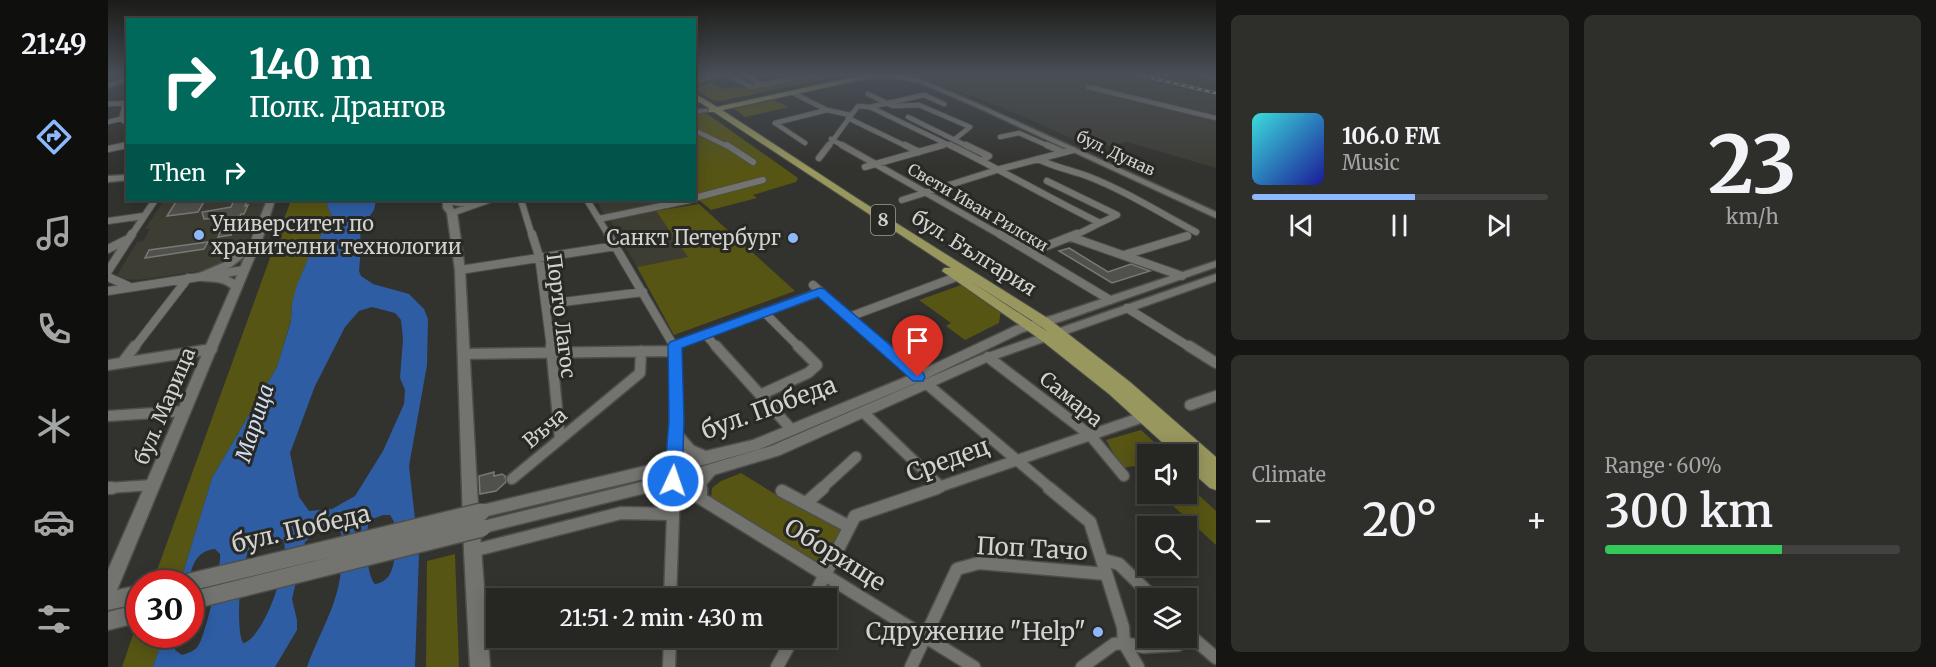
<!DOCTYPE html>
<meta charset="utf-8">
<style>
body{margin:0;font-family:Merriweather,serif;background:#2e2e2a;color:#f1f3f6;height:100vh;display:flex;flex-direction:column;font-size:22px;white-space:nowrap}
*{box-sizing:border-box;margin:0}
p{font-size:20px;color:#a4a5a5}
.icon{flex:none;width:33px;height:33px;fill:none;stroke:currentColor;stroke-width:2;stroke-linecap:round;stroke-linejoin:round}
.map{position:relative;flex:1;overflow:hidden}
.details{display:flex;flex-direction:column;gap:15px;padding:15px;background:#151513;width:720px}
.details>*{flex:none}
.guide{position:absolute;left:18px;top:18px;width:570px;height:183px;border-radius:0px;box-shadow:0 3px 15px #0003,0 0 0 2px #424340;background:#00695c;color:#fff;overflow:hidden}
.controls{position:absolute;left:1029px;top:444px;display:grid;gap:12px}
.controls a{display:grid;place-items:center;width:60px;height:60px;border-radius:0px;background:#262622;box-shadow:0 3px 15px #0003,0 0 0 2px #424340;font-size:30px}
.speed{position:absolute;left:18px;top:570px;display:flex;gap:12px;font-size:30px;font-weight:700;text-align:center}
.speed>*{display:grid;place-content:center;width:78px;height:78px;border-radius:50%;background:#262622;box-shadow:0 3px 15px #0003,0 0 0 2px #424340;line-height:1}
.speed .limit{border:9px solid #d22;background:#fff;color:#111}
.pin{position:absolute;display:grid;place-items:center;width:51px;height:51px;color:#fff;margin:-62px -26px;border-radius:50% 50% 50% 0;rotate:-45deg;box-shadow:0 0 6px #0007}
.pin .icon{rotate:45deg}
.me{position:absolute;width:66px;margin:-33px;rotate:3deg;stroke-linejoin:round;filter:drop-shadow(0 0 4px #0008)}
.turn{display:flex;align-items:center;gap:21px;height:126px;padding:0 24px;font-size:27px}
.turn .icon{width:78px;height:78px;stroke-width:2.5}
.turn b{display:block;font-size:42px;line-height:51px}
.then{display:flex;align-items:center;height:57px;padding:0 24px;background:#0003;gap:12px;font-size:22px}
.big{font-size:45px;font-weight:600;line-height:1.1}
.details .card{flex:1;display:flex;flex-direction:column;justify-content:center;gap:9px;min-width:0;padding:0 21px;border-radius:9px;background:#2e2e2a}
.details .dial{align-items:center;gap:0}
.dial b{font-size:78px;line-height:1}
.song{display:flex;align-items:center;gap:18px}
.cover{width:72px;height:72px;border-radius:9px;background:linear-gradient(135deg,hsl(180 70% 55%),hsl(240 70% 35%))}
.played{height:6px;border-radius:3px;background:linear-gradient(90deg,#8db9fc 55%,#424340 55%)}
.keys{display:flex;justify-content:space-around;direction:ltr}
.heat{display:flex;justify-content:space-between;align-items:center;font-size:33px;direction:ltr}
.charge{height:9px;border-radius:4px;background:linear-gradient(90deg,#34c759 60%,#424340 0)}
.details .tiles{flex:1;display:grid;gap:15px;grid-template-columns:repeat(2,1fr)}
.trip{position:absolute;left:378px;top:588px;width:351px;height:60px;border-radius:0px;background:#262622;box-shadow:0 3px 15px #0003,0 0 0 2px #424340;font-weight:600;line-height:60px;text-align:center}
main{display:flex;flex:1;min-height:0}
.menu{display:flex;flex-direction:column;width:108px;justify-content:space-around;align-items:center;background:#0f0f0e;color:#a4a5a5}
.menu .icon{width:42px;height:42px}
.menu .current{color:#8db9fc}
.menu b{font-size:27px;color:#f1f3f6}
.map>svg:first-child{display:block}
.built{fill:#3d3d34}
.green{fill:#565514}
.water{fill:#2e5da4;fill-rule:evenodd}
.building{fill:#50504c;stroke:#787874;stroke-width:1.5}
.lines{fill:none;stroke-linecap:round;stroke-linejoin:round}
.street-far4-casing{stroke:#4e4e4a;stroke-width:6}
.street-far3-casing{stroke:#4e4e4a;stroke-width:8}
.street-far2-casing{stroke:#4e4e4a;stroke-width:10}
.street-far1-casing{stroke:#4e4e4a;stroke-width:13}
.street-casing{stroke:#4e4e4a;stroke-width:15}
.secondary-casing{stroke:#4e4e4a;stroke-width:3}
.primary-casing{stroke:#4e4e4a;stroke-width:2}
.street-far4{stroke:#737470;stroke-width:4.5}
.street-far3{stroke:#737470;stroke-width:6}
.street-far2{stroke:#737470;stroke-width:8}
.street-far1{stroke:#737470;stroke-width:10}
.street{stroke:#737470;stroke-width:12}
.secondary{fill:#737470;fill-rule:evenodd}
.primary{fill:#98975e;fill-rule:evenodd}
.rail-casing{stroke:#bbbbb9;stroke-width:3}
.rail{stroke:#282824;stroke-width:1.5;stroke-dasharray:4;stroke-linecap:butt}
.secondary-bridge-casing{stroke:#4e4e4a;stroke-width:20;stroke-linecap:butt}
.secondary-bridge{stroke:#737470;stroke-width:17}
.route{fill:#1a73e8;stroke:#114b97;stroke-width:1.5}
.poi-dot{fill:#8db9fc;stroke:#282824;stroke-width:2}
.labels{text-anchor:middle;stroke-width:6;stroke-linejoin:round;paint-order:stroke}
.far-street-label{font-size:16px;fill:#d2d2d0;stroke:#282824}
.shield{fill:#282824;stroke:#9f9f9c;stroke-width:1.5}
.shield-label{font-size:18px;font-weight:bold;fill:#d2d2d0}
.poi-label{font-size:20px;fill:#d2d2d0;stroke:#282824;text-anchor:start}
.street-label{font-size:20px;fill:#d2d2d0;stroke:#282824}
.water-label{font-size:21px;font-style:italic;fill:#d1def2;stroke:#282824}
.near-street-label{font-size:24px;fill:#d2d2d0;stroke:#282824}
.near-poi-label{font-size:24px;fill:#d2d2d0;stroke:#282824;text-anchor:end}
</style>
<main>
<nav class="menu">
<b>21:49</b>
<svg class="icon current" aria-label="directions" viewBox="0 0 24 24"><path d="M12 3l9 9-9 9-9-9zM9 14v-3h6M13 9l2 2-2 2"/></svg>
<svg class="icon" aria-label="music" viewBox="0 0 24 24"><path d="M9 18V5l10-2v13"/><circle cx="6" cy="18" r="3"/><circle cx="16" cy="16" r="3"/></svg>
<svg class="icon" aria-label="phone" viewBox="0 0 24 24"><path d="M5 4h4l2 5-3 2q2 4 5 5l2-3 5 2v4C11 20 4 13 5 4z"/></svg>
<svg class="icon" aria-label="climate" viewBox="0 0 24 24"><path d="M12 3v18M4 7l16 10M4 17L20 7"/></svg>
<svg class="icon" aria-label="car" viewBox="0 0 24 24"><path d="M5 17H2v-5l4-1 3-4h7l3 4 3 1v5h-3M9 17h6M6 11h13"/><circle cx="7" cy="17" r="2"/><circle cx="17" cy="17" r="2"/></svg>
<svg class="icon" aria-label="filters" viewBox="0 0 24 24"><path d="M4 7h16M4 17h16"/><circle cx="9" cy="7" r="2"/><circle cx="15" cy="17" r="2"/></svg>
</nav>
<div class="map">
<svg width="1108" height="667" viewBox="0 0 1108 667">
<rect width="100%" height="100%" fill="#32322e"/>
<path class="built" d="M 809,75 L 1108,75 L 1108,168 L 1019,142 L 986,149 L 912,115 Z
M 56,200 L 158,200 L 137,247 L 118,262 L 92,271 L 30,280 L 17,279 L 9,275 L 29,242 L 35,241 L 42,229 L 37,229 Z
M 488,200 L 560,200 L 562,201 L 496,214 Z
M 548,211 L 581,257 L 529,267 L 502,220 Z"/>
<path class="green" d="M 714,75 L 736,75 L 613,101 L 604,100 L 587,89 L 586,86 L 604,83 L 616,89 L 630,87 L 643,89 Z
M 666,100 L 681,107 L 637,117 L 626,109 Z
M 598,113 L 690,178 L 688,182 L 645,195 L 649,198 L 603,210 L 587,197 L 587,115 Z
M 183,200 L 217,200 L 224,217 L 197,266 L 184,303 L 183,320 L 169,367 L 104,478 L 72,583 L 44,584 Z
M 591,204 L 687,291 L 566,335 L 529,267 L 580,257 L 548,211 Z
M 856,284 L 893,310 L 891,323 L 857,340 L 838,326 L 843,323 L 811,300 Z
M 1033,430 L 1059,454 L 1040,454 L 1039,481 L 1026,466 L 1014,468 L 998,440 Z
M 633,473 L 670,496 L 735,528 L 716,568 L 603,498 L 604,488 L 613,481 Z
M 1079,484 L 1108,511 L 1108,545 L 1052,494 L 1078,494 Z
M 347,554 L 351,667 L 318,667 L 319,561 Z
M 31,617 L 32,634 L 56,635 L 45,667 L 14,667 Z"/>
<path class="water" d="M 217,200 L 268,200 L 266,210 L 252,230 L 253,247 L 251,271 L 253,276 L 265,284 L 301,294 L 316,309 L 320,319 L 319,365 L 301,466 L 311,554 L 307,667 L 199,667 C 215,623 234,601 234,552 C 234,543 235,536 231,529 L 212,529 L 197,542 L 184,599 L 189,620 L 189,630 L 167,667 L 45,667 L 56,635 L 67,635 L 67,650 L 74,655 C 80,653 87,651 90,646 C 97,638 114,564 112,554 L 107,549 C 87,551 84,567 80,583 L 72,583 L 104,478 L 169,367 L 183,321 L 184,303 L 189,285 L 202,254 L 224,217 ZM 264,307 L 287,313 L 293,320 L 295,339 L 292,378 L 297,390 L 296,404 L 275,451 L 247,496 L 224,509 L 201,511 L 191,497 L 182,453 L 207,386 L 237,327 L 251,311 ZM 275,515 L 282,515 L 286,522 C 286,540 293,581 267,584 C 258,576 256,530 262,520 ZM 165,537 L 175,540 C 184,556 157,639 135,643 C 127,628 132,561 143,547 Z"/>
<path class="building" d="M 69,200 L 97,200 L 90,212 L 59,216 Z
M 126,200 L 140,200 L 137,206 L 140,205 L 136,214 L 133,214 L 123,235 L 110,237 L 118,218 L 96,219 L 94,212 L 123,207 Z
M 100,242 L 96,249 L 37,258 L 41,250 Z
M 961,248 L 1000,272 L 1023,264 L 1042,271 L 1004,283 L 951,251 Z
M 386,472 L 386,476 L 394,474 L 397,476 L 398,482 L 388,491 L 372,494 L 371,476 Z"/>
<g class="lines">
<defs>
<path id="street-far4" d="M 621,75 L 643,87 L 705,75
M 637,75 L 655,85
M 1094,75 L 1108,78
M 586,81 L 612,75
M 0,86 L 20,78
M 980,87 L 1108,118
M 685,93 L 719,110 L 742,115
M 760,94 L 785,106 L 811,105 L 862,127 L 847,139
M 0,104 L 19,103
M 17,104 L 13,119 L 20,124
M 762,107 L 845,147
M 800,117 L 861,147
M 740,118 L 800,147
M 0,122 L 16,118
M 586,130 L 621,147
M 892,137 L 911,133 L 943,147
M 723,139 L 737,147
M 697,143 L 667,123 L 719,110
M 12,147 L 20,145
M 720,147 L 750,106 L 762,107 L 816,95 L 836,104
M 830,147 L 839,144"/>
<path id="street-far3" d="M 619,145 L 645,162
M 734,145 L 894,236
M 797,145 L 811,152
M 842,145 C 893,170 941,198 992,223 L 966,236
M 858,145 L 881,156 L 874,160
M 939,145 L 955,152
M 0,149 L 19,145
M 711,158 L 721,145
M 930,159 C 946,167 962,170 979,176 C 1018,191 1052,213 1088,232
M 757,167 L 835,145
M 939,181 L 1009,215 L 992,223
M 586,198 L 655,180
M 413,200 L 424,236
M 479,200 L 501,236
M 794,200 L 892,169 L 965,150
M 346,202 L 365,205
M 344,213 L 381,200
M 491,219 L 582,200
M 0,221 L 35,216
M 23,236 L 47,200"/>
<path id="street-far2" d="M 424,234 L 431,256 L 443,348
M 500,234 L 567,348
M 892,234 L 1002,300
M 963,237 L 1074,276
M 0,249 L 18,240
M 923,252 L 969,234
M 1016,255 L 1079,236
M 352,270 L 508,246
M 0,271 L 24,234
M 0,277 L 20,286
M 705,285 L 777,348
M 0,291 L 136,270
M 439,304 L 535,292
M 1019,308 L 1083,348
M 656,312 L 692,348
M 741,317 L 848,277
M 597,334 L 609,348
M 567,345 L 712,292
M 26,348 L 80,278"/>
<path id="street-far1" d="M 443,346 L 452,439
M 608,346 L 684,430
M 775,346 L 810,377
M 1081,346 L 1108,363
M 355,354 L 566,351
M 880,357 L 982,435 L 1016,476
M 14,363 L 27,346
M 0,365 L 104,349
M 820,385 L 943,489
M 652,395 L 700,373 L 709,365 L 690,346
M 1082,405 L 1108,396
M 755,412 L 833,487
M 0,416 L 77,411
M 404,479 L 532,373 L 533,351
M 565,481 L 578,489
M 0,488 L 44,485
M 566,489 L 567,346
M 593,489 L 593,483 L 604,470
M 713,489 L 748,457
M 825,489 L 1035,417"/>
<path id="street" d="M 0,488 L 4,488
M 576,488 L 866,667
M 593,488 L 593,497
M 941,488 L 982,522 L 1015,627 L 1016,643 L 1030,667
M 674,491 L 740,526
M 698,503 L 715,488
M 364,551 L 513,513 L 565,514
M 996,560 L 1011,564 L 1046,598
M 562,598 L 566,488
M 705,598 L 747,516 L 829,488
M 1078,632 L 1108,658
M 561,667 L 562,638
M 669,667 L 685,638
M 803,667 L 849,569 L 871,563 L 998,574
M 974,667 L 1006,644 L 1016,643 L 1036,647 L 1070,645 L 1076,638"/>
<path id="secondary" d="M 793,75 L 802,75 L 868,103 L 1108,212 L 1108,218 L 864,105 Z
M 586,110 L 599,109 L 602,111 L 586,114 Z
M 20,175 L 20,180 L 0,182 L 0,176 Z
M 159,200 L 167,200 L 155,237 L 9,590 L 32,585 L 32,603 L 0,610 L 0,570 L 123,288 C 110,277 92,285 82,277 L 115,263 L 142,243 ZM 137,256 L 127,280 L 119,276 L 103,275 L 123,267 Z
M 335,200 L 343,200 L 345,208 L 349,213 L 357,270 L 370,506 L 579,456 L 561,435 L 563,431 L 568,429 L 573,431 L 586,446 L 598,451 L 645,440 L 805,374 L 907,326 L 946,315 L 1108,261 L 1108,267 L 954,321 L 915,332 L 815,380 L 652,449 L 599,464 L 371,518 L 371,522 L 582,470 L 663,446 L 871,356 L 1108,274 L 1108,281 L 879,362 L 672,455 L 582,482 L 372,534 L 382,667 L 362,667 L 356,551 L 347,270 L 339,213 L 335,208 Z
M 32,604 L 32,622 L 0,630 L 0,612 Z"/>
<path id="primary" d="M 755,75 L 793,75 L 812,80 L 808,82 L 785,78 L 757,79 L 614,110 L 750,199 L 941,319 L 1022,382 L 1108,457 L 1108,490 L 1102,488 L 1078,467 L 1078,454 L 1067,454 L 1001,394 L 933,340 L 834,271 L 836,268 L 843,268 L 606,112 L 601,112 L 601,108 L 586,99 L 586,93 L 609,107 ZM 862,281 L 931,325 L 940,332 Z"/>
</defs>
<use href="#street-far4" class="street-far4-casing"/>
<use href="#street-far3" class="street-far3-casing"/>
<use href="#street-far2" class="street-far2-casing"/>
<use href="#street-far1" class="street-far1-casing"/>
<use href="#street" class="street-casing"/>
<use href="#secondary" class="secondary-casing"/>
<use href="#primary" class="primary-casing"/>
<use href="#street-far4" class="street-far4"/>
<use href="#street-far3" class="street-far3"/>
<use href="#street-far2" class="street-far2"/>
<use href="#street-far1" class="street-far1"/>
<use href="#street" class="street"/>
<use href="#secondary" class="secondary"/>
<use href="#primary" class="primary"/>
<defs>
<path id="rail" d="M 1031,75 L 1108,93"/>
</defs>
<use href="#rail" class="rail-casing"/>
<use href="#rail" class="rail"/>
<defs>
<path id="secondary-bridge" d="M 74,584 L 373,512
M 82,601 L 374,528"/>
</defs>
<use href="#secondary-bridge" class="secondary-bridge-casing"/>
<use href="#secondary-bridge" class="secondary-bridge"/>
</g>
<linearGradient id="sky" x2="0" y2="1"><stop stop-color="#1c1c19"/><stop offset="0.44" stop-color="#494f57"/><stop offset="1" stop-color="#494f57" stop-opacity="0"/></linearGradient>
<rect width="1108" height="169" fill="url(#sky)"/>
<path class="route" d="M 712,288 L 716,289 L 815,373 L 817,377 L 815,381 L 805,381 L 710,297 L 574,348 L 576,420 L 574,481 L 571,486 L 565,488 L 559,486 L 556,481 L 561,420 L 560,345 L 562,342 Z"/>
<g class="poi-dot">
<circle cx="91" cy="235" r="6"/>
<circle cx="685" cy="238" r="6"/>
<circle cx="990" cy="632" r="6"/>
</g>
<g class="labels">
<g class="far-street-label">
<text transform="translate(1008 153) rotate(25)" y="6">бул. Дунав</text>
<text transform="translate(870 207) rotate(30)" y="6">Свети Иван Рилски</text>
</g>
<rect class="shield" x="763" y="205" width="24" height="30" rx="4.5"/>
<g class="shield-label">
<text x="775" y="226">8</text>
</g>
<g class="poi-label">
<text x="103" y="231">Университет по<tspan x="103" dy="23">хранителни технологии</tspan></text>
<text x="673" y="245" text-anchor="end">Санкт Петербург</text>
</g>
<g class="street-label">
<text transform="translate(866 253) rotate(32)" y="7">бул. България</text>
<text transform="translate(453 316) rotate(83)" y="7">Порто Лагос</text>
<text transform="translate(963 399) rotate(39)" y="7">Самара</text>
<text transform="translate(57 406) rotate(-67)" y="7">бул. Марица</text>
<text transform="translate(437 428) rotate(-40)" y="7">Въча</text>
</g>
<g class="water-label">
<text transform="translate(147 423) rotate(-72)" y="7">Марица</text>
</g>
<g class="near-street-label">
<text transform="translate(661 408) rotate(-20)" y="8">бул. Победа</text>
<text transform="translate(840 460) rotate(-20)" y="8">Средец</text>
<text transform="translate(193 529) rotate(-13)" y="8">бул. Победа</text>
<text transform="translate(924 549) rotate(3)" y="8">Поп Тачо</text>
<text transform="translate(727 555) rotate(32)" y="8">Оборище</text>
</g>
<g class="near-poi-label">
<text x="978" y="640">Сдружение "Help"</text>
</g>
</g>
</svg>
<div class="controls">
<a><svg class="icon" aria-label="sound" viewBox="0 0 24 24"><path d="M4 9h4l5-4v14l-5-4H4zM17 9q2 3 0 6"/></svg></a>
<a><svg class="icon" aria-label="search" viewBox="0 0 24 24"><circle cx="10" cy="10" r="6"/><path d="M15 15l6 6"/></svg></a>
<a><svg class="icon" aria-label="layers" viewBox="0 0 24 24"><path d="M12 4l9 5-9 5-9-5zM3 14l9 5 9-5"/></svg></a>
</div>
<div class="speed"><div class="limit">30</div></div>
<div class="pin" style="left:810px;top:377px;background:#d93025"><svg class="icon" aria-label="arrive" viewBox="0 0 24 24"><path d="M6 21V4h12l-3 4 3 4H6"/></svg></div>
<svg class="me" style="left:565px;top:481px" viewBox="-20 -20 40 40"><circle r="17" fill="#1a73e8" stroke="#fff" stroke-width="3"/><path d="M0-11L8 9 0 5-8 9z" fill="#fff"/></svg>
<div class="trip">21:51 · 2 min · 430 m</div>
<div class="guide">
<div class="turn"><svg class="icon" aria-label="right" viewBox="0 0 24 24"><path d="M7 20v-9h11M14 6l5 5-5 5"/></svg><div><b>140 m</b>Полк. Дрангов</div></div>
<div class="then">Then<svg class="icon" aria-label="right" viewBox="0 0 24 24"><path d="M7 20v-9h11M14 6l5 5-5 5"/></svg></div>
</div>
</div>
<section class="details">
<div class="tiles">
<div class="card">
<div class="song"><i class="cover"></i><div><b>106.0 FM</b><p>Music</p></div></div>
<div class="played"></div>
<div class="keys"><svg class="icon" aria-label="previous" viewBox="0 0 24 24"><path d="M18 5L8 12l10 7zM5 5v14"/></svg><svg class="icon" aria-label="pause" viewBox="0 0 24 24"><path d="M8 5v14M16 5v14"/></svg><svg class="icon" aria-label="next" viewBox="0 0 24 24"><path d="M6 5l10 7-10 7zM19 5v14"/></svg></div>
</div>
<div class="card dial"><b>23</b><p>km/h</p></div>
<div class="card"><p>Climate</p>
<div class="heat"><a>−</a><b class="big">20°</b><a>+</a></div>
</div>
<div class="card"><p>Range · 60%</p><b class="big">300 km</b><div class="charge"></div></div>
</div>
</section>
</main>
